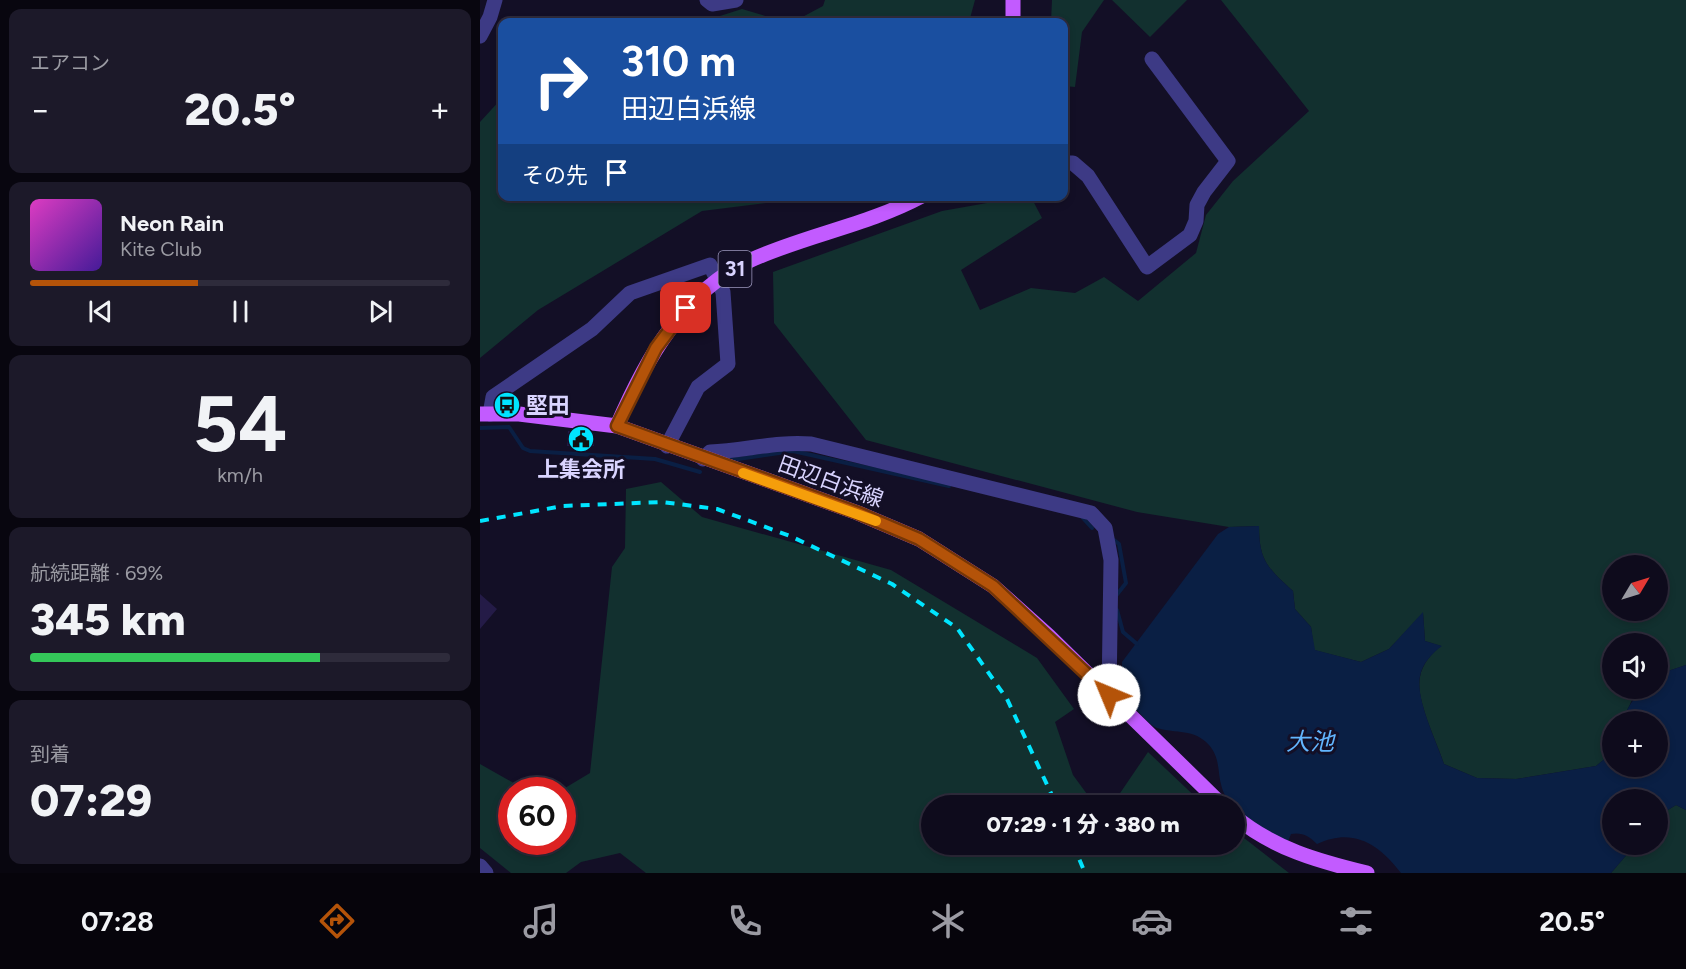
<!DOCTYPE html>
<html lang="ja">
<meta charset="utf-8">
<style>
body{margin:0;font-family:Figtree,"Noto Sans JP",sans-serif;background:#1c1929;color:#f1f3f6;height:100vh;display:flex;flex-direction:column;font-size:22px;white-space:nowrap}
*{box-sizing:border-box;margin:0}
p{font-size:20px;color:#9b9ba3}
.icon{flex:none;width:33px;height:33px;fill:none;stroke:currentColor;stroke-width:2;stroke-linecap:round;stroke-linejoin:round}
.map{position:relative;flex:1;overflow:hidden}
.panel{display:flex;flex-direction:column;gap:9px;padding:9px;background:#08060f;width:480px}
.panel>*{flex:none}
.banner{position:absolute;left:18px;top:18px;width:570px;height:183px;border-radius:12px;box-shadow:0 3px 9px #0003,0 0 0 2px #2e2b3b;background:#1a4fa0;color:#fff;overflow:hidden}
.needle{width:39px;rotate:52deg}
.tools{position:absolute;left:1122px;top:555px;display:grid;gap:12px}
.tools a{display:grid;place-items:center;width:66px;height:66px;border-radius:50%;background:#0e0b1c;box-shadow:0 3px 9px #0003,0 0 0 2px #2e2b3b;font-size:30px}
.speed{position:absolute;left:18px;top:777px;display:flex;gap:12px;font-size:30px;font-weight:700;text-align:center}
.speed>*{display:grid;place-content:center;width:78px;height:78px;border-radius:50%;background:#0e0b1c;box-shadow:0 3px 9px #0003,0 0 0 2px #2e2b3b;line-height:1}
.speed .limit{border:9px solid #d22;background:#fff;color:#111}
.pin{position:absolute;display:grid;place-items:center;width:51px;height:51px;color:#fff;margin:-26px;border-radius:12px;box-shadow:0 3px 9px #0006}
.me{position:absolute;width:66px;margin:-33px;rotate:315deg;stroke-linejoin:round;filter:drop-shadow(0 0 4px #0008)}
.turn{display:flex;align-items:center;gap:21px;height:126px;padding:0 24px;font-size:27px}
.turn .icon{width:78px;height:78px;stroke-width:2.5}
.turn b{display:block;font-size:42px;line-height:51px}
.then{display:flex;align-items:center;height:57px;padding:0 24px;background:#0003;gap:12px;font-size:22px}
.big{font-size:45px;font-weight:800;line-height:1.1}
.panel .widget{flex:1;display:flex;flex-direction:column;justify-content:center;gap:9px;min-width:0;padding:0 21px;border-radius:12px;background:#1c1929}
.panel .dial{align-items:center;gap:0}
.dial b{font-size:78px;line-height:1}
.song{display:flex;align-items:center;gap:18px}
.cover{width:72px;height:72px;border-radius:9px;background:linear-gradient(135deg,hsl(310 70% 55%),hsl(260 70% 35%))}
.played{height:6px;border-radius:3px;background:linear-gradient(90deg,#b45309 40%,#2e2b3b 40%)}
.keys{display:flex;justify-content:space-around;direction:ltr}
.heat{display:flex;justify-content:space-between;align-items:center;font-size:33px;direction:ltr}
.charge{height:9px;border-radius:4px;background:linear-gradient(90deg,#34c759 69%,#2e2b3b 0)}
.trip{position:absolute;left:441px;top:795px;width:324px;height:60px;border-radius:30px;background:#0e0b1c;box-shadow:0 3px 9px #0003,0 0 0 2px #2e2b3b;font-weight:800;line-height:60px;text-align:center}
.tab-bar{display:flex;height:96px;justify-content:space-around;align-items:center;background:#06040b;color:#9b9ba3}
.tab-bar .icon{width:42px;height:42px}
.tab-bar .active{color:#b45309}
.tab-bar b{font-size:27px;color:#f1f3f6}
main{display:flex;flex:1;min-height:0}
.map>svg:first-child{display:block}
.green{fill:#12302f;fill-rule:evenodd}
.water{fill:#0a1f44}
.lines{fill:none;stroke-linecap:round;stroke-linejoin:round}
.stream{stroke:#0a1f44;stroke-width:4}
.building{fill:#241b47}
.street{stroke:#3d3a85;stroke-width:15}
.primary{stroke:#c25bff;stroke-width:15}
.rail{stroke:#00e5ff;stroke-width:4;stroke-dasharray:9 8;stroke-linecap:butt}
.route-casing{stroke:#753606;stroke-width:15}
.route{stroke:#b45309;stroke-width:10}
.slow{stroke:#f59e0b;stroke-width:10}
.labels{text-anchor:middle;stroke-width:6;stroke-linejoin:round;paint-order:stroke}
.shield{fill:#130f26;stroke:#9e99be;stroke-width:1.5}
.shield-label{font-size:21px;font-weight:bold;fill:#d9d4ff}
.poi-label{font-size:22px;font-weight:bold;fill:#d9d4ff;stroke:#130f26;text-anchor:start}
.street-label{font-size:22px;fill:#d9d4ff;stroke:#130f26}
.water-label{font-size:24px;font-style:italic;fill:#62b6ff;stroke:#130f26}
</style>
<main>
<section class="panel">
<div class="widget"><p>エアコン</p>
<div class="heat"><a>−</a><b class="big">20.5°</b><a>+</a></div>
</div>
<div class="widget">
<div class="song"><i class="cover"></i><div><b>Neon Rain</b><p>Kite Club</p></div></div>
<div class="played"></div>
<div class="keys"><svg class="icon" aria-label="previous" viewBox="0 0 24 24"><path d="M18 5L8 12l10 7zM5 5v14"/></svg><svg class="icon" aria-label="pause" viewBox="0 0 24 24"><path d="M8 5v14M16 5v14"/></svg><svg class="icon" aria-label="next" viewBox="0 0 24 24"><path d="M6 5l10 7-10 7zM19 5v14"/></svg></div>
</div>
<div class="widget dial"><b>54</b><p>km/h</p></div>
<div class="widget"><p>航続距離 · 69%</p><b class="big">345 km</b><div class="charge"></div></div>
<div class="widget"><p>到着</p><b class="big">07:29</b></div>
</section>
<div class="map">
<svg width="1206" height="873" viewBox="0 0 1206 873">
<rect width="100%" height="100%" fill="#130f26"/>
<path class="green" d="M 345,0 L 495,0 L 489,22 L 313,22 L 343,6 Z
M 572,0 L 624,0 L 602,32 L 595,87 L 584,86 L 584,22 L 571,22 Z
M 632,0 L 707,0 L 670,37 Z
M 741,0 L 1206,0 L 1206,665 L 1188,671 L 1178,679 L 1178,644 L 1132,644 L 1132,688 L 1165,689 L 1152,700 L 1142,721 L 1132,722 L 1132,753 L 1116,766 L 1036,779 L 997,778 L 964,764 C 957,742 935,699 940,677 C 942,664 952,653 961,646 L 945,641 L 943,613 L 909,649 L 881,662 L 834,650 L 831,627 L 815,609 L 813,591 C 788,568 779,561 779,526 L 749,527 L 657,512 L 386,440 L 294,323 L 293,272 L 462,211 L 541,197 L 551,197 L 562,218 L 481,270 L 500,310 L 551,288 L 595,293 L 624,277 L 658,301 L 716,253 L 726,215 L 753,181 L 829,111 ZM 1132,566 L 1178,566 L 1178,610 L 1132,610 Z
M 262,9 L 306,22 L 221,22 Z
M 22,98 L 22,196 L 334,197 L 222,211 L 58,310 L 0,358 L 0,122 Z
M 181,482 L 222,517 L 411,570 L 557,658 L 594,709 L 575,722 L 593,775 L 615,805 L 452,806 L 452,844 L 754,844 L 755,831 L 809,873 L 166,873 L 140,853 L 101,862 L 86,873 L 31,873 L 0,848 L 0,764 L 39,786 L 85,788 L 110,773 L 132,567 L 145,548 L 146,489 ZM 82,790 L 82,842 L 32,842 L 32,790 Z
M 668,752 L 724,805 L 632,805 Z
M 1196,805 L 1206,810 L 1206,873 L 1131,873 L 1155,845 L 1178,844 L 1178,816 Z"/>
<path class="water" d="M 779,526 C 779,561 788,568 813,591 L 815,609 L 831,627 L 835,650 L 881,662 L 909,649 L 943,612 L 945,641 L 962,646 C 952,653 942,664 940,676 C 935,698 957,743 964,764 L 997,778 L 1036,779 L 1116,766 L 1132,753 L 1132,766 L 1178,766 L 1178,722 L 1142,721 C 1150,704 1156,689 1178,688 L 1178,679 L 1188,671 L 1206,665 L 1206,810 L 1196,805 L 1178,816 L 1178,800 L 1132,800 L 1132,844 L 1155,845 L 1131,873 L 921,873 C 899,844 873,827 837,844 C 829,836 822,832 811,834 L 807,844 C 787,832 748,810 742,788 C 737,773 741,759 729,745 C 714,728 696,734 677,728 C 668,725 649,700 642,692 L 642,662 L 738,534 L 749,527 Z"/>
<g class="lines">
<path class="stream" d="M 0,428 L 29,427 L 43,448 L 50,451 L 175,459 L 220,472
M 247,457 L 258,459 L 313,451 L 469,486
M 602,517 L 612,528
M 634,540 L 639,544 L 646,583 L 635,597
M 637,610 L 643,632 L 657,644"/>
</g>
<path class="building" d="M 88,431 L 114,433 L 114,446 L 87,446 Z
M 0,594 L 17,609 L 0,629 Z"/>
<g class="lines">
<path class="street" d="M 227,0 L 232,4 L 256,0
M 0,36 L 10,17 L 15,0
M 584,163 L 593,163 L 608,176 L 667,267 L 710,235 L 716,221 L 717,205 L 724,192 L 748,161 L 672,59
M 10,414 L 13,397 L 112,329 L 150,293 L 230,265 L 243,292 L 248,364 L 218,387 L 187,446
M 223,459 L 230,452 C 264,451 296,441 331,444 L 611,513 L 625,528 L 631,560 L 629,695
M 0,866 L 6,873"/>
<path class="primary" d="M 533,22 L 533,0
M 0,414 L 39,414 L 137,426 L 378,513 L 439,539 L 513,586 L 569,636 L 743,806
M 137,426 C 165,361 203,291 271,260 C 326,235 388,225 442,196
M 754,816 C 794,849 838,861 887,873"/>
<path class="rail" d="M 0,521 L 83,506 L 182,502 L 237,509 L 310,536 L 412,584 L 477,628 L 527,699 L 577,806
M 593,844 L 605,873"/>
</g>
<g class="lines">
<defs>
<path id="route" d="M 206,308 L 176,348 L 137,426 L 378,513 L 439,539 L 513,586 L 629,695"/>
</defs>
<use href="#route" class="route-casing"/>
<use href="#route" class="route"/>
<path class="slow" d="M 263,473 L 396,521"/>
</g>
<defs>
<symbol id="bus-disc" viewBox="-11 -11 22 22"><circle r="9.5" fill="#00e5ff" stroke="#130f26"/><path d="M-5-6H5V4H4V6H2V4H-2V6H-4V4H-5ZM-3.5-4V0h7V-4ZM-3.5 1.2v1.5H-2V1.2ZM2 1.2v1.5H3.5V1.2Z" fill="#111"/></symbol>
<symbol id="civic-disc" viewBox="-11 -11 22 22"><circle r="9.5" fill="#00e5ff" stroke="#130f26"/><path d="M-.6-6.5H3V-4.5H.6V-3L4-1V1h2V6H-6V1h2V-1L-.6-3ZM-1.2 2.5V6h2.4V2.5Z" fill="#111"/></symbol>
</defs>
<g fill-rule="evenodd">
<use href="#bus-disc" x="12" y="390" width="30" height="30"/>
<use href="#civic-disc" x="86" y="424" width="30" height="30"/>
</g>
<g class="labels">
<rect class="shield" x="238.5" y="251" width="33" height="36" rx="4.5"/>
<g class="shield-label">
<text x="255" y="276">31</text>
</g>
<g class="poi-label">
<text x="46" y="413">堅田</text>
<text x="101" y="477" text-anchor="middle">上集会所</text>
</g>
<g class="street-label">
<text transform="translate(351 481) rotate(20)" y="8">田辺白浜線</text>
</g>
<g class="water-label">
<text x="830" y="750">大池</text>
</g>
</g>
</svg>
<div class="tools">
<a><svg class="needle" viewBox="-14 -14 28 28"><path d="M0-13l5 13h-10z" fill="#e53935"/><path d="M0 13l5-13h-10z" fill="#9b9ba3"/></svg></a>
<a><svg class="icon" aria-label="sound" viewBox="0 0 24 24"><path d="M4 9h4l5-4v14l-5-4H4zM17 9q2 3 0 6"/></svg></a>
<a>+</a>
<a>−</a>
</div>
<div class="speed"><div class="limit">60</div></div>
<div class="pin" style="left:206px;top:308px;background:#d93025"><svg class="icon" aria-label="arrive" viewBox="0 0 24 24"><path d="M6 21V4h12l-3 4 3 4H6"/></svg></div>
<svg class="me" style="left:629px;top:695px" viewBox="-20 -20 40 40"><circle r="19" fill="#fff"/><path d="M0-13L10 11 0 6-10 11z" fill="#b45309"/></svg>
<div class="trip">07:29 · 1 分 · 380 m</div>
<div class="banner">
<div class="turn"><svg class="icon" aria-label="right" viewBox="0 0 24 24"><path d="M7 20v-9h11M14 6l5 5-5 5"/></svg><div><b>310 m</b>田辺白浜線</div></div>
<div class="then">その先<svg class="icon" aria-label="arrive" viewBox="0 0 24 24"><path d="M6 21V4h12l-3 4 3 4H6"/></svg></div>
</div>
</div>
</main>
<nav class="tab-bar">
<b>07:28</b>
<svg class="icon active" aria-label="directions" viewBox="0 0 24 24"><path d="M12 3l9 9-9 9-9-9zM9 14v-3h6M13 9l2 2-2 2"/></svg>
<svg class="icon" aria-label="music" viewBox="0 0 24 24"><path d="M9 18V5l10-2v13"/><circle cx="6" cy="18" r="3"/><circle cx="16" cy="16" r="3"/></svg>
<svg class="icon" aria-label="phone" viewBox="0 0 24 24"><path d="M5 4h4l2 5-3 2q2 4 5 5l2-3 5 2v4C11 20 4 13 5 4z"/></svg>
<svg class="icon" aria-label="climate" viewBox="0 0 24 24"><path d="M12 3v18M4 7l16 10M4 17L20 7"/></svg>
<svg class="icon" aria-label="car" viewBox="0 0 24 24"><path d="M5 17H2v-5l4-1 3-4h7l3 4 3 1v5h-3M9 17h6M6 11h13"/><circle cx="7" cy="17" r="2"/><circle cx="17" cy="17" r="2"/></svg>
<svg class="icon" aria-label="filters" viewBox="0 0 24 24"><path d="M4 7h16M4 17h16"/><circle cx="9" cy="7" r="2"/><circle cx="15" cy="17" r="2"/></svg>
<b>20.5°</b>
</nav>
